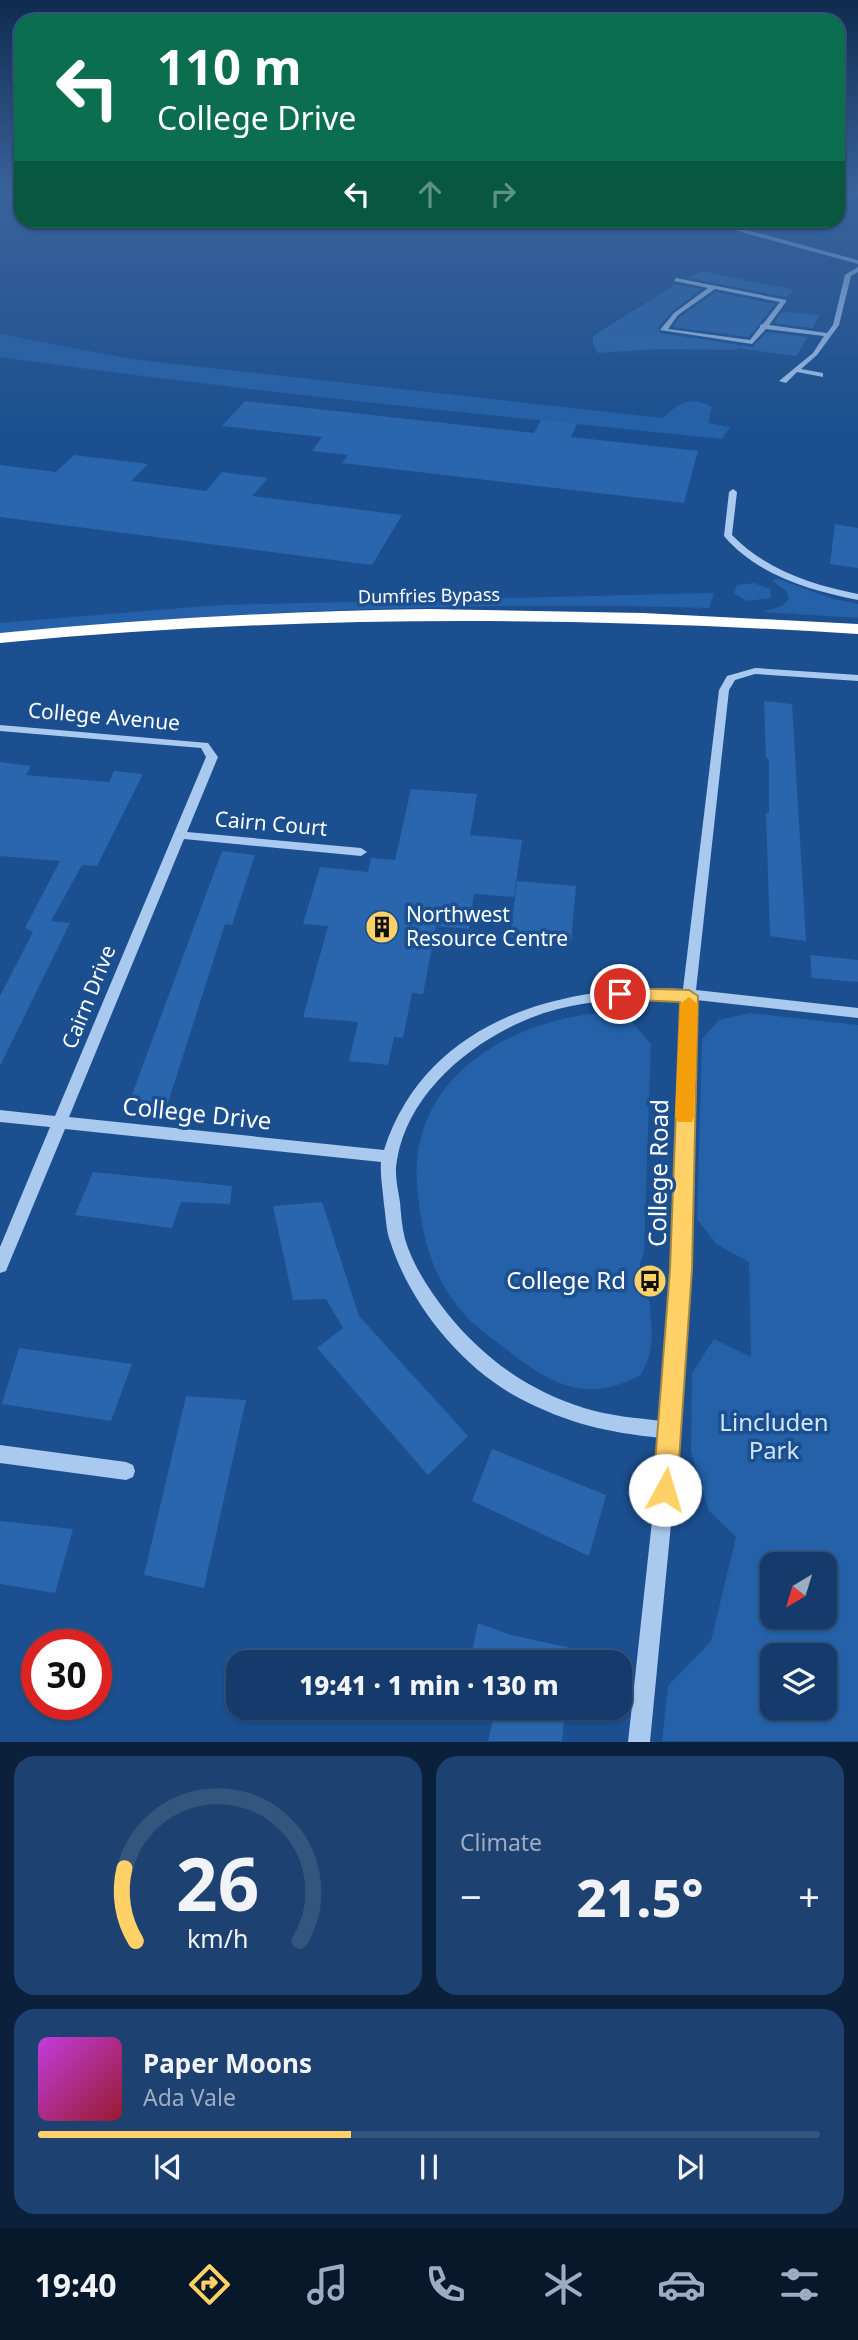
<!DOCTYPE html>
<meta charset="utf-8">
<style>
body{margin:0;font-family:"Noto Sans",sans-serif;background:#1d4271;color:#f1f3f6;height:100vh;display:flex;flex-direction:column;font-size:26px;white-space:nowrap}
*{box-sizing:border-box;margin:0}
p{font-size:23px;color:#9dadc1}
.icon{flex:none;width:38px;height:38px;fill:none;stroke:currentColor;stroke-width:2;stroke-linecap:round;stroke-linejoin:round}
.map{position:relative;height:1742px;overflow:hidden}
.sheet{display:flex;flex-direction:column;gap:14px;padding:14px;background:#0b203b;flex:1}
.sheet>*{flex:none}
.guide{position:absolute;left:14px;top:14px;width:831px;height:214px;border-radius:21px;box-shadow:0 2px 5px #0004,0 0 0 2px #33557e;background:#0b6e4f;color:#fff;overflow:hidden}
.needle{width:46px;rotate:218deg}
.buttons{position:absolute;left:760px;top:1552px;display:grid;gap:14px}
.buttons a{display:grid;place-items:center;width:77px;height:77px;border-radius:14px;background:#143b6b;box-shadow:0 2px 5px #0004,0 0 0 2px #33557e;font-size:35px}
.speed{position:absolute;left:21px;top:1629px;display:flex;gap:14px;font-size:35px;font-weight:700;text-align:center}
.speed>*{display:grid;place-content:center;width:91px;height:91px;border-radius:50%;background:#143b6b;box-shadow:0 2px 5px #0004,0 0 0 2px #33557e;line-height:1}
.speed .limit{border:10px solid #d22;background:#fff;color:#111}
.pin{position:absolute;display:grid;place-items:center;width:60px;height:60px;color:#fff;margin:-30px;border:4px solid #fff;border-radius:50%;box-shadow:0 2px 7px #0007}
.me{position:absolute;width:77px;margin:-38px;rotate:6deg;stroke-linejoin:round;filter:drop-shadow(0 0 5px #0008)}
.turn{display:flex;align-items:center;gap:24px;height:147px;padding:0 28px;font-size:32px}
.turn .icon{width:91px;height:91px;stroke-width:2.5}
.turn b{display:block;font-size:49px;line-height:60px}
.lanes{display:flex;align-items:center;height:66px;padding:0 28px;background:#0003;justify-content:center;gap:35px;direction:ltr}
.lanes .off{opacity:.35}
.big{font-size:52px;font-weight:800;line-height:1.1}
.sheet .card{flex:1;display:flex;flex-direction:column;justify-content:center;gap:10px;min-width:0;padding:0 24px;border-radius:21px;background:#1d4271}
.sheet .dial{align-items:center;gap:0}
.dial svg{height:182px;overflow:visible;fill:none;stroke:#33557e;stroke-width:7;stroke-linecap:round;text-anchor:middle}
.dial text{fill:#f1f3f6;stroke:none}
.song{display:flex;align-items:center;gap:21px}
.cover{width:84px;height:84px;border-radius:10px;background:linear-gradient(135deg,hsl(290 70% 55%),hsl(350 70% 35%))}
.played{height:7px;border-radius:4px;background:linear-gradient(90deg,#ffd166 40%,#33557e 40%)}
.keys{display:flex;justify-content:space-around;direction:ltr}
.heat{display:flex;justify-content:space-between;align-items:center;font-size:38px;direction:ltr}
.sheet .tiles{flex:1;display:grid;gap:14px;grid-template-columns:1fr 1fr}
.card:last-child{grid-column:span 2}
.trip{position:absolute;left:226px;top:1650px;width:406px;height:70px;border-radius:21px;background:#143b6b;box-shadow:0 2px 5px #0004,0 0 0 2px #33557e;font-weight:800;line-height:70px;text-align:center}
.tabs{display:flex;height:112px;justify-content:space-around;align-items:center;background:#08182b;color:#9dadc1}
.tabs .icon{width:49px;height:49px}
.tabs .on{color:#ffd166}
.tabs b{font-size:32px;color:#f1f3f6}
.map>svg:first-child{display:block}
.green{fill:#2461a8;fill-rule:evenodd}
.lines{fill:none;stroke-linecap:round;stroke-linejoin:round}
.stream{stroke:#9cc4f0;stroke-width:3.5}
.building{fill:#2a66ad}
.minor{fill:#a9c9ee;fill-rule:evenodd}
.highway{fill:#fff;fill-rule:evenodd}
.route{fill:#ffd166;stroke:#a68842;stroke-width:2}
.slow{fill:#f59e0b}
.labels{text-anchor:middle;stroke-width:7;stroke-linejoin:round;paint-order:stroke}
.far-street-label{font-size:18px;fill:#fff;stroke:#1b4f8f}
.street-label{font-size:21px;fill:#fff;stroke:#1b4f8f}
.poi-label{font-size:21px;fill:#fff;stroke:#1b4f8f;text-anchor:start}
.near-street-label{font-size:24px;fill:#fff;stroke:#1b4f8f}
.near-poi-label{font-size:24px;fill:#fff;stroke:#1b4f8f;text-anchor:end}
.near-park-label{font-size:24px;fill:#cfe3fa;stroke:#1b4f8f}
</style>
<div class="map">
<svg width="858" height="1742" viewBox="0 0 858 1742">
<rect width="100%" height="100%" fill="#1b4f8f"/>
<path class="green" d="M 0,334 L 131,359 L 662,418 C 680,403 690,395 712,407 L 708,423 L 730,427 L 722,439 C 481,414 240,391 0,357 Z
M 776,578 L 830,598 L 858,604 L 858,618 L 762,612 L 782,606 L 789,599 L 786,591 L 773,581 Z
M 754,583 L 770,589 L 771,598 L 747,601 L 734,593 L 737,585 Z
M 714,593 L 709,608 C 472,601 236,611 0,633 L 0,623 L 219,605 Z
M 599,1013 L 630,1020 L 651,1044 L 644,1253 L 640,1263 L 641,1297 L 649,1299 C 652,1330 656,1347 641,1375 C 586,1404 552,1385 507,1350 C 490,1337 472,1325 459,1308 C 429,1271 421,1231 417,1185 C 409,1080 506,1022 599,1013 Z
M 750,1013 L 858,1025 L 858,1741 L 662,1741 L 668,1686 L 711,1641 L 736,1537 L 709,1511 L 691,1452 L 692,1373 L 714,1339 L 751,1357 L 749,1262 L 716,1244 L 697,1219 L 702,1039 L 719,1020 ZM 824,1564 L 824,1617 L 772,1617 L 772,1564 ZM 772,1656 L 824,1656 L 824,1708 L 772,1708 Z"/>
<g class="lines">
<path class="stream" d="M 704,220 L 858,262"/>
</g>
<path class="building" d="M 702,271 L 734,278 L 795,290 L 786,297 L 689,278 Z
M 676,284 L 702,289 L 672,311 L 658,328 L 660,333 L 752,347 L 767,332 L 808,337 L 796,356 L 737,348 L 737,350 L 661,349 L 598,353 L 593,344 L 593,336 Z
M 716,292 L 775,304 L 749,337 L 673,327 L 680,317 Z
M 783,311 L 819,315 L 813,328 L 774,323 Z
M 245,401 L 534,433 L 541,420 L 577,424 L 571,437 L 698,451 L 684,503 L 342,463 L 348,455 L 312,451 L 322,437 L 222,426 Z
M 74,455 L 148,464 L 131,481 L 206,491 L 222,472 L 268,478 L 252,496 L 402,515 L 372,565 L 0,517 L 0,465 L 56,472 Z
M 835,524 L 858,528 L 858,568 L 830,564 Z
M 764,701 L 792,704 L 806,941 L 770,936 L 766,813 L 769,813 L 769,759 L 766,758 Z
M 0,762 L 31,766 L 26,775 L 109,782 L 114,771 L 143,774 L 97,866 L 82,865 L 51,921 L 70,923 L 0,1066 L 0,996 L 33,932 L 25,928 L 60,861 L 0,856 Z
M 411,789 L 477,794 L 470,835 L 522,840 L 514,897 L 474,894 L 469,929 L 436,926 L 423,994 L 412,993 L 403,1038 L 394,1037 L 388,1065 L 349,1061 L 358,1022 L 303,1017 L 328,926 L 303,924 L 320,867 L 368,872 L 371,858 L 395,860 Z
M 222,851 L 255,855 L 232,925 L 225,924 L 167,1106 L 130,1100 Z
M 517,881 L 576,886 L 571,943 L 510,937 Z
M 810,955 L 858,960 L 858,982 L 812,978 Z
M 93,1172 L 232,1186 L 230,1204 L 181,1202 L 172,1228 L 75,1215 Z
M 322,1202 L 359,1316 L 468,1436 L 428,1475 L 317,1348 L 343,1328 L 326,1299 L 293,1300 L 273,1206 Z
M 19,1348 L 132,1364 L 111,1421 L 2,1404 Z
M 186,1396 L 246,1400 L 204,1588 L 144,1575 Z
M 492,1449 L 606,1495 L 589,1556 L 472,1501 Z
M 0,1521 L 73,1529 L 55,1593 L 0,1584 Z
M 478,1623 L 511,1635 L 594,1653 L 593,1662 L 470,1662 Z
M 496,1708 L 565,1708 L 562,1741 L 488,1741 Z"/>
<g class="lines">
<path class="minor" d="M 858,267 L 858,272 L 851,276 L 839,325 L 817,355 L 801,369 L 823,373 L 823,377 L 797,372 L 786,383 L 779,381 L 813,353 L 824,336 L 766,329 L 752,344 L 660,330 L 674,313 L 708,288 L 674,281 L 676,278 L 786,300 L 786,302 L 769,325 L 827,333 L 833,325 L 845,275 ZM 715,289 L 780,302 L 763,324 L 760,325 L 760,327 L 750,340 L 668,329 L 678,315 Z
M 733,489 L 737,492 L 732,535 C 766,570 812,585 858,594 L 858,600 C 809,590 757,575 724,536 L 729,492 Z
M 755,668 L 858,675 L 858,681 L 755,674 L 735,680 L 729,690 L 696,990 L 858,1008 L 858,1018 L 696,1000 L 689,1270 L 680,1431 L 650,1742 L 628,1742 L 661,1438 C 606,1432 569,1424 519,1398 C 461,1367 410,1304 390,1241 C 386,1230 386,1217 384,1205 C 383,1190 380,1177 381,1162 L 65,1129 L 8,1266 L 6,1271 L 0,1273 L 0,1247 L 50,1127 L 0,1122 L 0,1110 L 55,1116 L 206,757 L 201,748 L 0,731 L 0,725 L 208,743 L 218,757 L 187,832 L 361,848 L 367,852 L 361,856 L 184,839 L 69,1117 L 384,1150 C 426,1020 560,984 683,989 L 719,690 L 727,676 ZM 659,998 L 682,999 L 673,1270 L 663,1421 C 636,1418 610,1416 584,1408 C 529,1391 483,1358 447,1313 C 430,1291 413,1266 405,1239 C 402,1227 401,1215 400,1202 C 398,1189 394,1174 397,1160 C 409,1088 479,1035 544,1013 C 581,1001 621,999 659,998 Z
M 0,1445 L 126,1462 L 133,1465 L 135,1471 L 133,1477 L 126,1480 L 0,1463 Z"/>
<path class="highway" d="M 429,609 L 643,613 L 858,624 L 858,634 C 571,616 287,615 0,643 L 0,633 C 143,619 285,611 429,609 Z"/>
</g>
<linearGradient id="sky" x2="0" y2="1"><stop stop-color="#0f2b4f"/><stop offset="0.44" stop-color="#39639b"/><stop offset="1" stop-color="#39639b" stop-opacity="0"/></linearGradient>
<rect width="858" height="435" fill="url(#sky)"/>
<path class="route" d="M 620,988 L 689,990 L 698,996 L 692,1269 L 677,1490 L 673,1498 L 665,1502 L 656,1498 L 653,1490 L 670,1269 L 680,1002 L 613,999 L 611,994 Z"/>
<path class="slow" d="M 689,997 L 698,1004 L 694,1117 L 692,1122 L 678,1122 L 675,1117 L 680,1004 Z"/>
<defs>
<symbol id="building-disc" viewBox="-11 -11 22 22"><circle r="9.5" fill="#ffd166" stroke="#1b4f8f"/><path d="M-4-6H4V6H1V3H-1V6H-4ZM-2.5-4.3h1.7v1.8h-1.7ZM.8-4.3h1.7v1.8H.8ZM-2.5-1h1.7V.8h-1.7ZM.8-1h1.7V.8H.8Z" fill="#111"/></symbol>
<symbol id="bus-disc" viewBox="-11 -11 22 22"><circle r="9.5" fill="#ffd166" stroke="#1b4f8f"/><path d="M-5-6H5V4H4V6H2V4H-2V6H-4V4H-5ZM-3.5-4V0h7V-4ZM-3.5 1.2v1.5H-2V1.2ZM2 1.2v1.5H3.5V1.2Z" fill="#111"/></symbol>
</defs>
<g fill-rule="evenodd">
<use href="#building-disc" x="363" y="908" width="38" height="38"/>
<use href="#bus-disc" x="631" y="1262" width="38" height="38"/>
</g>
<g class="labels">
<g class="far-street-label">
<text transform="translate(429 596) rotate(-1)" y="6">Dumfries Bypass</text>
</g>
<g class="street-label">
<text transform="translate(104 717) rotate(5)" y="7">College Avenue</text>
<text transform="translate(271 824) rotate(5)" y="7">Cairn Court</text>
<text transform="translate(89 997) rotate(-68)" y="7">Cairn Drive</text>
</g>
<g class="poi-label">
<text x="406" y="922">Northwest<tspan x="406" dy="24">Resource Centre</tspan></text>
</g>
<g class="near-street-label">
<text transform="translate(197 1114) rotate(6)" y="8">College Drive</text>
<text transform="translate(659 1173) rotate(-89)" y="8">College Road</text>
</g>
<g class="near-poi-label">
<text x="626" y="1289">College Rd</text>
</g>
<g class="near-park-label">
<text x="774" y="1431">Lincluden<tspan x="774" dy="28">Park</tspan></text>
</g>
</g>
</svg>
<div class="buttons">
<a><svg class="needle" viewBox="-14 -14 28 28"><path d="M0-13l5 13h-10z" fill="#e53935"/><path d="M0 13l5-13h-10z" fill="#9dadc1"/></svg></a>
<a><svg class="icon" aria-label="layers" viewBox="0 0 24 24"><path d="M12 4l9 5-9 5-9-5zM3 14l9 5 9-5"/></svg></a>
</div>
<div class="speed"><div class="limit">30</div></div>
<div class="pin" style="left:620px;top:994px;background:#d93025"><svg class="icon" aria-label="arrive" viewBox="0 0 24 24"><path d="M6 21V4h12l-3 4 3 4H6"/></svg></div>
<svg class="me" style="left:665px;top:1490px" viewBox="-20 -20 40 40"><circle r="19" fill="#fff"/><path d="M0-13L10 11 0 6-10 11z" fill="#ffd166"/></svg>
<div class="trip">19:41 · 1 min · 130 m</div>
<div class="guide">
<div class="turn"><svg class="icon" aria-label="left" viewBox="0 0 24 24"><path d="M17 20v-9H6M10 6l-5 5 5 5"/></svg><div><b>110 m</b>College Drive</div></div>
<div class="lanes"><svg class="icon" aria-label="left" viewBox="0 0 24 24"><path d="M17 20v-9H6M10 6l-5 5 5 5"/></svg><svg class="icon off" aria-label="ahead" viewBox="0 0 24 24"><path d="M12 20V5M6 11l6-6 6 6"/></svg><svg class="icon off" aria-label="right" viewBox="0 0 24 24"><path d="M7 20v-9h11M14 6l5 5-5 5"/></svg></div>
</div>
</div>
<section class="sheet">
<div class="tiles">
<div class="card dial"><svg viewBox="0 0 100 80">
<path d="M14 69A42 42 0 1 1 86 69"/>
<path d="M14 69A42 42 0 0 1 9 37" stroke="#ffd166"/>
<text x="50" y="56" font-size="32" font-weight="700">26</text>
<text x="50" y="72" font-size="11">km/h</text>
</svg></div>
<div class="card"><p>Climate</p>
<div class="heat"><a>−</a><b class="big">21.5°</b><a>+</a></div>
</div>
<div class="card">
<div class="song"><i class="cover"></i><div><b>Paper Moons</b><p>Ada Vale</p></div></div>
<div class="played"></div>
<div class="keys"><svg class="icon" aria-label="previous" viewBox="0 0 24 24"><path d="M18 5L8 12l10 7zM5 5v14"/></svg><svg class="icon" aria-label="pause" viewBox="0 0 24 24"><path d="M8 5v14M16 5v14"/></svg><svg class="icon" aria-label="next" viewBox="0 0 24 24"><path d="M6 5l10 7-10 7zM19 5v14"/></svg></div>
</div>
</div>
</section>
<nav class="tabs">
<b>19:40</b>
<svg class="icon on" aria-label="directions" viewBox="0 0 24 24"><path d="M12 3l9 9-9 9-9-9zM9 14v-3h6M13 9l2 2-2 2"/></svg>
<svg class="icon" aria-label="music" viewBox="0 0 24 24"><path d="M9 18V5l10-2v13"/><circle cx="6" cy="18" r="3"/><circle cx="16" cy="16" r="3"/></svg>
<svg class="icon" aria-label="phone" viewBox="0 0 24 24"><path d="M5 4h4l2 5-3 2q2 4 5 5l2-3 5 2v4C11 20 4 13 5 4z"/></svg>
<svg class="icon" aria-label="climate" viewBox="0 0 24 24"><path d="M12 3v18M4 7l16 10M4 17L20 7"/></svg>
<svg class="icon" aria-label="car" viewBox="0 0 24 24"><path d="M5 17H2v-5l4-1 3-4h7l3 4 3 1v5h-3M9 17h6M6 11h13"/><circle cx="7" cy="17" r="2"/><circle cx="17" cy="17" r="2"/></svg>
<svg class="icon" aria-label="filters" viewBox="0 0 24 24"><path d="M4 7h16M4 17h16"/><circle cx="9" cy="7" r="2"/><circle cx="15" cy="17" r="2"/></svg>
</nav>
